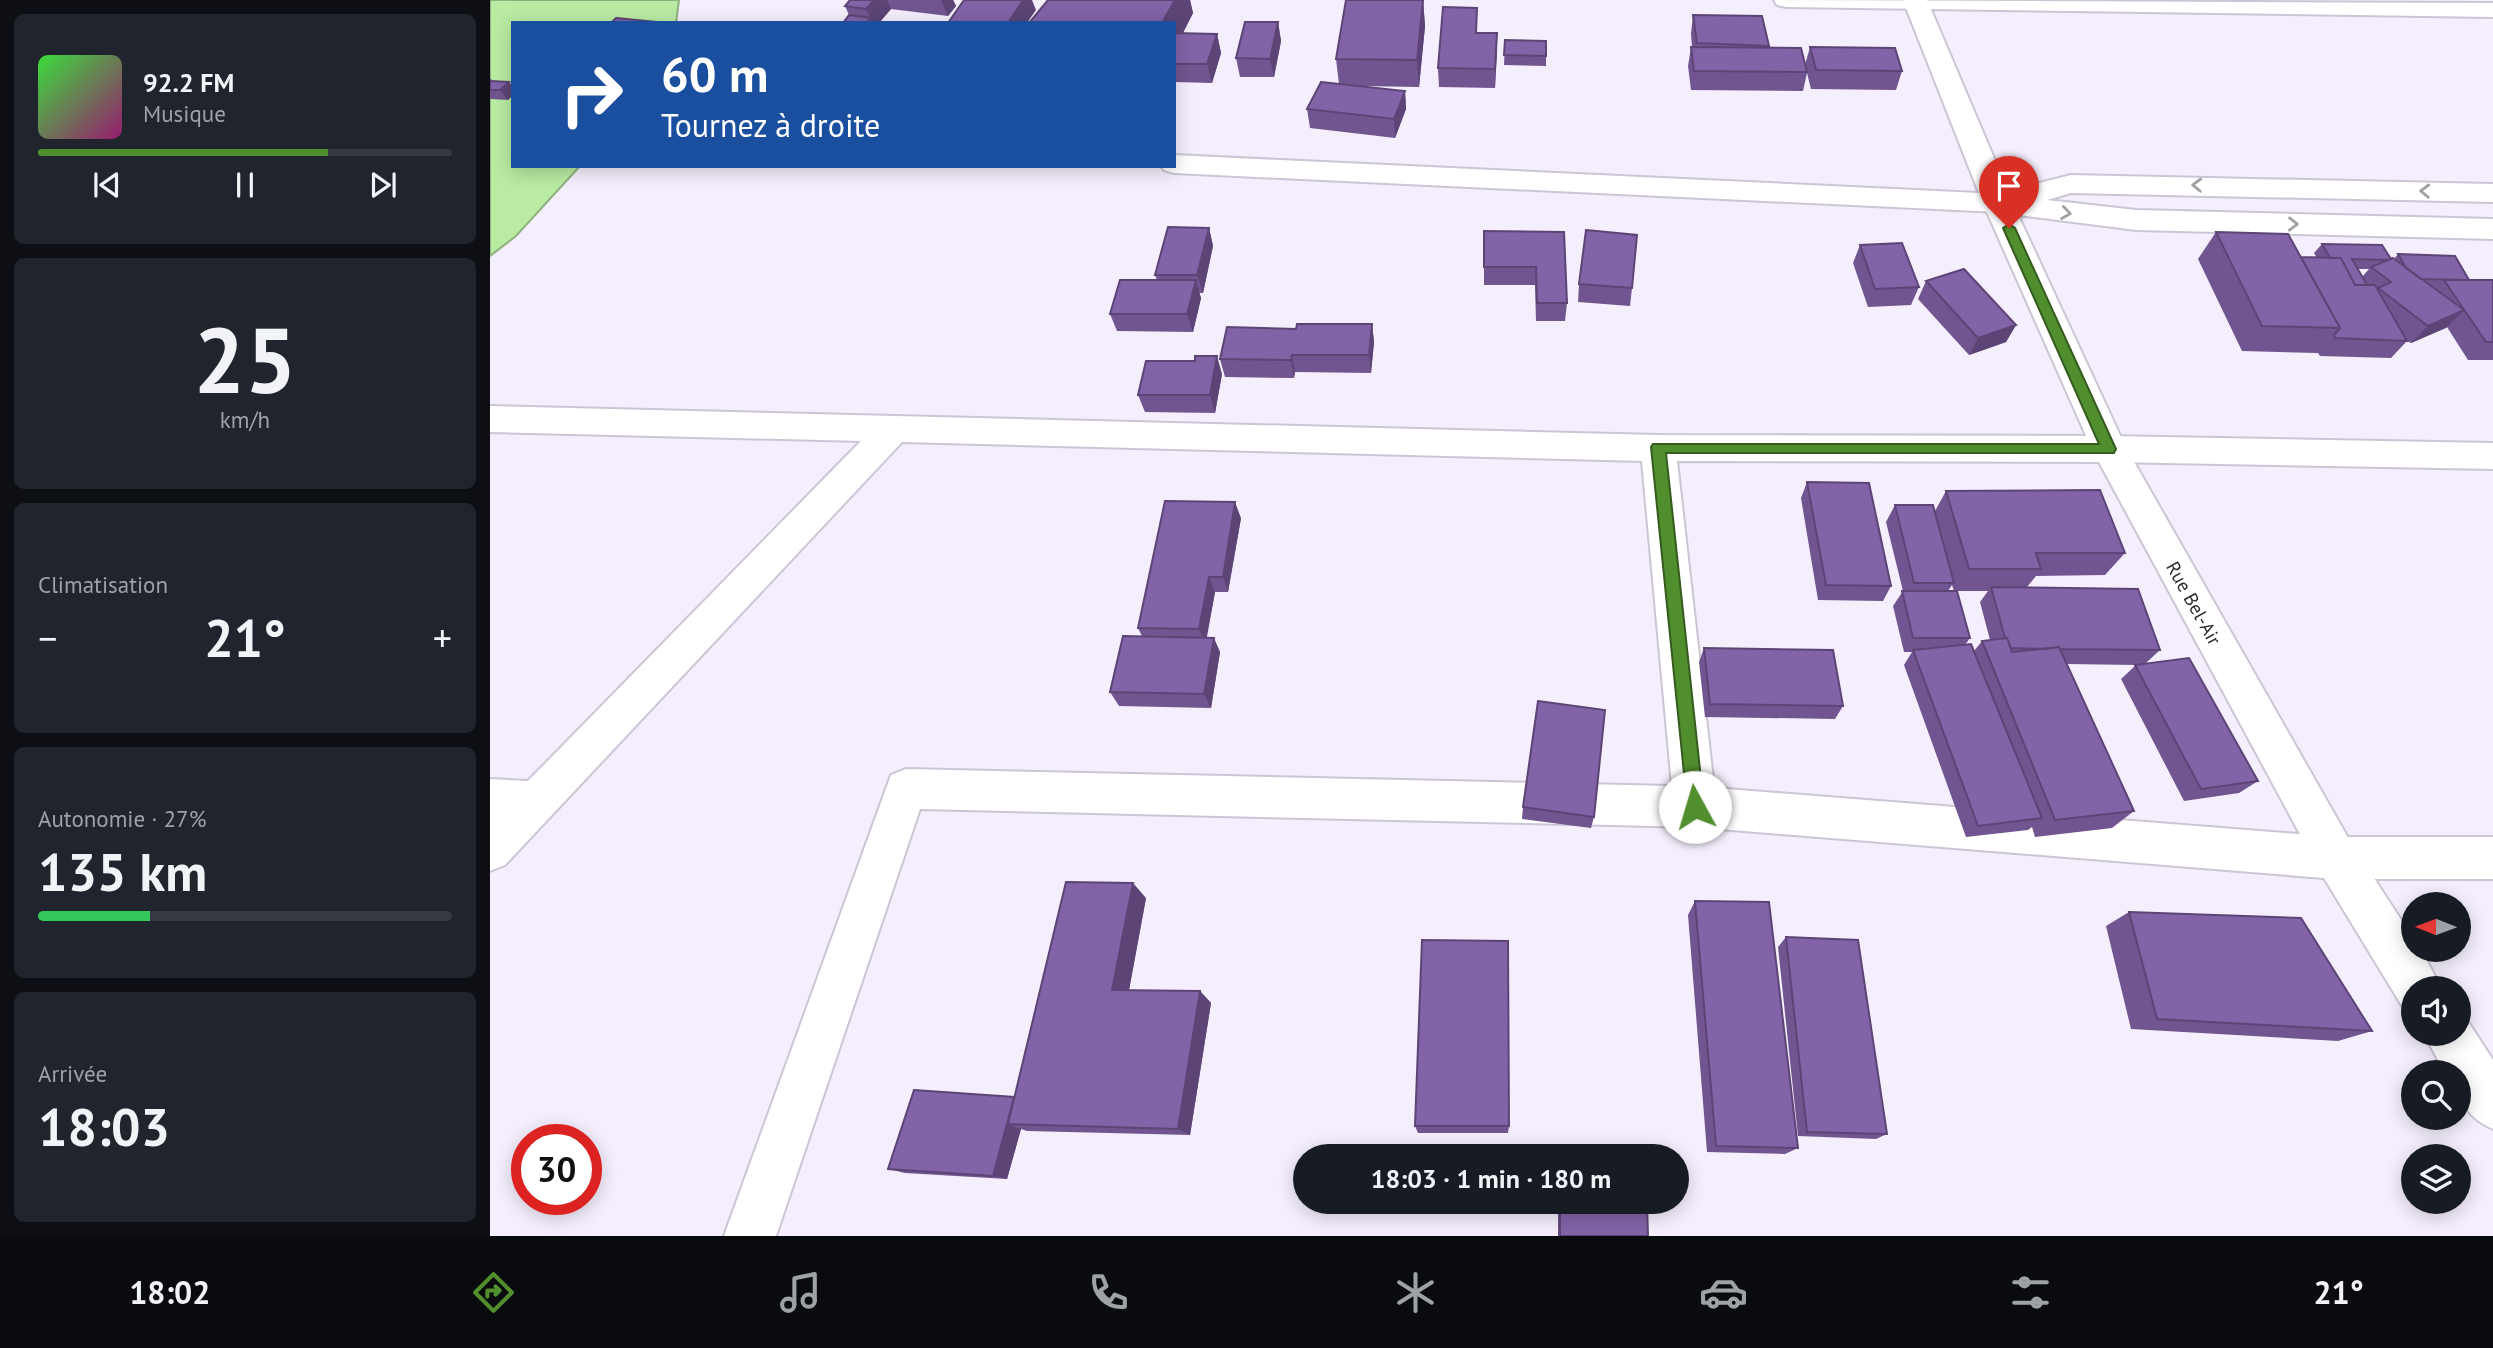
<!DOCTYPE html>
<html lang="fr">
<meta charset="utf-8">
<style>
body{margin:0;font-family:"PT Sans",sans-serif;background:#20242c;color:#f1f3f6;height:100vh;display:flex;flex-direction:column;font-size:26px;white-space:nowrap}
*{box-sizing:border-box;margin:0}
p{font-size:23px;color:#9ea1a6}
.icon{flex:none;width:38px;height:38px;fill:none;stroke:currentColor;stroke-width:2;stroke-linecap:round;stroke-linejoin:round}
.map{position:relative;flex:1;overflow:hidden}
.drawer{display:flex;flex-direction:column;gap:14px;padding:14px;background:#0d0f14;width:490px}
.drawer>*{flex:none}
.hud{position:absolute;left:21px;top:21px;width:665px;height:147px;border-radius:0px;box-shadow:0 4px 18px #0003;background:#1a4fa0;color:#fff;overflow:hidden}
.needle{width:46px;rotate:271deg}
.buttons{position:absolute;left:1911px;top:892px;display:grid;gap:14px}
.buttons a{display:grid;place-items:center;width:70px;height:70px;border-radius:50%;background:#171b24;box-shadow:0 4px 18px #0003;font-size:35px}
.speed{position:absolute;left:21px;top:1124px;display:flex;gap:14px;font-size:35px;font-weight:700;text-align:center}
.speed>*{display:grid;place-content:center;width:91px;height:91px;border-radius:50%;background:#171b24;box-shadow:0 4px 18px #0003;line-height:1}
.speed .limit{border:10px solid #d22;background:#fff;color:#111}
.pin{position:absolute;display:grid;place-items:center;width:60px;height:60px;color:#fff;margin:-72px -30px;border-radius:50% 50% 50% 0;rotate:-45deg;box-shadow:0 0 7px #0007}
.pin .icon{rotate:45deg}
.me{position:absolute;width:77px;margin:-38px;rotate:354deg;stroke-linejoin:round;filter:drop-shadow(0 0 5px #0008)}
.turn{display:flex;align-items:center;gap:24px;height:147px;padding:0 35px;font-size:32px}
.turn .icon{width:91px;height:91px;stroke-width:2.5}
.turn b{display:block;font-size:49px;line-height:60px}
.big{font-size:52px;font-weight:600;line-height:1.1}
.drawer .tile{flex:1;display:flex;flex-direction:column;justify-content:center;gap:10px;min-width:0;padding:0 24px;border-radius:10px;background:#20242c}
.drawer .dial{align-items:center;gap:0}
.dial b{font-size:91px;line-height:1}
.song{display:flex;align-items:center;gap:21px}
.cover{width:84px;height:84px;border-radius:10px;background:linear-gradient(135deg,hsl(120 70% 55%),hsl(320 70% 35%))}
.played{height:7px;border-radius:4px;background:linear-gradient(90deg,#518e2e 70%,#363941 70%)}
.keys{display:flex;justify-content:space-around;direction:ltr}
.heat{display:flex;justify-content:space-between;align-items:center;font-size:38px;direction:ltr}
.charge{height:10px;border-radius:5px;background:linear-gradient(90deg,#34c759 27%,#363941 0)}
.trip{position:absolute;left:803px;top:1144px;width:396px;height:70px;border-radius:35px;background:#171b24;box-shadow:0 4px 18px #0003;font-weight:600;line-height:70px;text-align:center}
.dock{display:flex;height:112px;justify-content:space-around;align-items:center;background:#090b0e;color:#9ea1a6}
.dock .icon{width:49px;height:49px}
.dock .on{color:#518e2e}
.dock b{font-size:32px;color:#f1f3f6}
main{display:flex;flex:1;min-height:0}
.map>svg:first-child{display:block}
.water{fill:#b9eba2;stroke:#8fb180;stroke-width:2}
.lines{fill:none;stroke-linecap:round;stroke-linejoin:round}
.minor-casing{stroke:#ccc5d5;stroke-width:4}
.tertiary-casing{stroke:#ccc5d5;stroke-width:4}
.secondary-casing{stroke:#ccc5d5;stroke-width:4}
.minor{fill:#fff;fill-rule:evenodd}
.tertiary{fill:#fff;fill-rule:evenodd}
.secondary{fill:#fff;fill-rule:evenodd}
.wall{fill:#715590;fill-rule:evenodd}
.shaded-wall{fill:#5c4576}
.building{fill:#8363a8;stroke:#5c4576;stroke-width:2}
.oneway{stroke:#a1a0a2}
.route{fill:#518e2e;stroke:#355c1e;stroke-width:2}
.labels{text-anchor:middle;stroke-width:7;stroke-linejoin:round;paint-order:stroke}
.street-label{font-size:19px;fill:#2e2b31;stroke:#fff}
</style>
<main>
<section class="drawer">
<div class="tile">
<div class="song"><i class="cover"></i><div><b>92.2 FM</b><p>Musique</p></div></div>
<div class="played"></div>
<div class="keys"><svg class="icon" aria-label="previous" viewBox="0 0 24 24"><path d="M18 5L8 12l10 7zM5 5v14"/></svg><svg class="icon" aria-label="pause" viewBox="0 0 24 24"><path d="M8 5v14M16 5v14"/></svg><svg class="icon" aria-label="next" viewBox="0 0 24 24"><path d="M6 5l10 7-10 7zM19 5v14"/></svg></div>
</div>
<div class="tile dial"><b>25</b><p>km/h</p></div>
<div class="tile"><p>Climatisation</p>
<div class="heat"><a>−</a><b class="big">21°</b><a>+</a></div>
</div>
<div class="tile"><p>Autonomie · 27%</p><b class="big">135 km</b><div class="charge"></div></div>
<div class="tile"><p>Arrivée</p><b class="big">18:03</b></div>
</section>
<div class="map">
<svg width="2003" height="1236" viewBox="0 0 2003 1236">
<rect width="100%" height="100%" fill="#f5effd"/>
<path class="water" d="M 0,0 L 189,0 L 186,23 L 23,23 L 23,166 L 90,166 L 26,236 L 0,256 Z"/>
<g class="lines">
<defs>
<path id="minor" d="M 1284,0 L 2003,3 L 2003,17 L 1296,7 L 1287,5 Z
M 0,406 L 1168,435 L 1619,436 L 2003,443 L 2003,469 L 1619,462 L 1187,461 L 1224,788 L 1846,837 L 2003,837 L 2003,879 L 1846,879 L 1205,827 L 430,809 L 286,1236 L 234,1236 L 401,775 L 416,769 L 1182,786 L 1152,461 L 412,442 L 15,865 L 0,871 L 0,779 L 38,781 L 371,441 L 0,432 Z"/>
<path id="tertiary" d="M 1413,0 L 1437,0 L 1523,203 L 1518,210 L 1508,212 L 684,173 L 674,170 L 671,166 L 684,166 L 684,155 L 1489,193 Z"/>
<path id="secondary" d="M 1581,175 L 2003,184 L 2003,202 L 1581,193 L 1557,200 L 1646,210 L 2003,219 L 2003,239 L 1646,230 L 1528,215 L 1635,446 L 1861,843 L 1923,938 L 1923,950 L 1931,950 L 1952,989 L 1923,989 L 1923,1010 L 1912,1006 L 1831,873 L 1602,449 L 1493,203 L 1498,196 Z
M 1969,1015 L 1975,1017 L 2003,1060 L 2003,1129 C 1976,1117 1969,1101 1969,1073 L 1955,1073 L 1934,1034 L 1969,1034 Z"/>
</defs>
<use href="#minor" class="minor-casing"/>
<use href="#tertiary" class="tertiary-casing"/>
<use href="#secondary" class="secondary-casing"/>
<use href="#minor" class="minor"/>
<use href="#tertiary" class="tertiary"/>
<use href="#secondary" class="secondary"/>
</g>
<path class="wall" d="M 360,0 L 463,0 L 466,6 L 458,16 L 401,9 L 389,23 L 359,15 L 355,6 Z
M 558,0 L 700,0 L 703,13 L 693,33 L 727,34 L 731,53 L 722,83 L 684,82 L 684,23 Z
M 933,0 L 935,26 L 929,87 L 870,86 L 915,91 L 916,109 L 905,138 L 820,128 L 817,109 L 849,84 L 846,59 Z
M 987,8 L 987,33 L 1007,33 L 1005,88 L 949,87 L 948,68 Z
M 1203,15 L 1279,46 L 1279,48 L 1315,65 L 1320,47 L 1412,71 L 1406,90 L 1321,89 L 1317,73 L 1313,91 L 1201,90 L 1198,66 L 1201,47 L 1202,47 L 1201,34 Z
M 788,22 L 791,41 L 784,77 L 750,77 L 746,58 Z
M 1015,40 L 1056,41 L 1056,66 L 1014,65 Z
M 0,78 L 3,81 L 19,82 L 23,87 L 23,95 L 18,100 L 0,99 Z
M 719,228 L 723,246 L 713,293 L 709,293 L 711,298 L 703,332 L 627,331 L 620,314 L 667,280 L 665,275 Z
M 994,231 L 1074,232 L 1077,303 L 1075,321 L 1046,321 L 1045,285 L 994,285 Z
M 1726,232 L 1811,257 L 1827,258 L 1824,253 L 1832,244 L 1901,259 L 1904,259 L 1908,254 L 1979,280 L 2003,280 L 2003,360 L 1978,360 L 1957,327 L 1921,343 L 1917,341 L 1901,358 L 1830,356 L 1828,353 L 1752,351 L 1708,259 ZM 1868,269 L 1879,269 L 1872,277 Z
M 1370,245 L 1429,287 L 1421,305 L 1378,307 L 1363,263 Z
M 1436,281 L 1526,325 L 1516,342 L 1479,355 L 1428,299 Z
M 1089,284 L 1142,288 L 1140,306 L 1088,302 Z
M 882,324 L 884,342 L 881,373 L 805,372 L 804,378 L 735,377 L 730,359 L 806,329 Z
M 732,374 L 725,413 L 655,412 L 648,395 Z
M 1317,482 L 1401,586 L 1393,601 L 1328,600 L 1311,498 Z
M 1456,491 L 1635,553 L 1615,575 L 1546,576 L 1537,587 L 1670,650 L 1656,663 L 1768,781 L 1749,793 L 1694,801 L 1631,679 L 1646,665 L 1577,664 L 1644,811 L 1622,828 L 1545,837 L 1542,827 L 1538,830 L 1476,837 L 1414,665 L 1422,652 L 1414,652 L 1403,606 L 1413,591 L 1396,522 L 1405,505 L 1445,511 ZM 1462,585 L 1464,591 L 1458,591 ZM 1467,591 L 1498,591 L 1490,602 L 1500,640 L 1492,641 L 1484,651 L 1475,645 L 1480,638 Z
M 751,518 L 738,592 L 725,592 L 717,637 L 730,652 L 721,708 L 629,706 L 620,692 L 652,636 L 648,628 Z
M 1214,648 L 1353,706 L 1345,719 L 1215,717 L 1209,662 Z
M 1033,807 L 1104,817 L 1101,828 L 1032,819 Z
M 656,898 L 639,990 L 710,991 L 721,1003 L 700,1135 L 537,1131 L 531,1129 L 517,1179 L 415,1173 L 398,1169 L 524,1097 Z
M 1205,901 L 1308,1148 L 1295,1154 L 1217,1152 L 1198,915 Z
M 1639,912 L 1882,1031 L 1848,1041 L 1641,1029 L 1616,926 Z
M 1296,937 L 1397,1134 L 1386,1139 L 1308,1136 L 1288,947 Z
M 925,1126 L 1019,1126 L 1018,1133 L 928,1133 Z
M 1068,1202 L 1157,1202 L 1158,1236 L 1068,1236 Z"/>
<path class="shaded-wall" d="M 384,0 L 397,0 L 401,9 L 389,23 L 376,23 L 381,18 L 376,9 Z
M 451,0 L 463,0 L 466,6 L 458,16 Z
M 533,0 L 542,0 L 546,10 L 537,23 L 518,23 Z
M 685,0 L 700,0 L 703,13 L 684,50 L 684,23 L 672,23 Z
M 933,0 L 935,26 L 929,87 L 927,60 Z
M 788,22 L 791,41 L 784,77 L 780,59 Z
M 1007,33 L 1007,52 L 1005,88 L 1005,69 Z
M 727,34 L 731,53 L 722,83 L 717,64 Z
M 19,82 L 23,87 L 23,95 L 18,100 L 10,90 Z
M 915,91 L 916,109 L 905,138 L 904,119 Z
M 719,228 L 723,246 L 713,293 L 707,275 Z
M 706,280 L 711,298 L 703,332 L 697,314 Z
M 1974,310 L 1956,328 L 1921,343 L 1938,326 Z
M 882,324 L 884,342 L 881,373 L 879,355 Z
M 1526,325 L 1516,342 L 1479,355 L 1488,338 Z
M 802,355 L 805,372 L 804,378 L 801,360 Z
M 727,356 L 732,374 L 725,413 L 720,395 Z
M 745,502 L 751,518 L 738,592 L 733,577 Z
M 719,577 L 725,592 L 715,644 L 709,629 Z
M 724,638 L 730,652 L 721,708 L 714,694 Z
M 643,883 L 656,898 L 637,1001 L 622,990 Z
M 710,991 L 721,1003 L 700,1135 L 688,1129 Z
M 524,1097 L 518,1124 L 531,1129 L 517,1179 L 503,1176 Z"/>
<path class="building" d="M 360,0 L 384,0 L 376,9 L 355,6 Z
M 474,0 L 533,0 L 518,23 L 458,23 Z
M 558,0 L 685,0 L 672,23 L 539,23 Z
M 856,0 L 933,0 L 927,60 L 846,59 Z
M 953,7 L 987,8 L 986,33 L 1007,33 L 1005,69 L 948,68 Z
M 359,15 L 381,18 L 376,23 L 353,23 Z
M 1203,15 L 1272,16 L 1279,46 L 1207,43 Z
M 126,18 L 167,22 L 121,23 Z
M 755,22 L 788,22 L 780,59 L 746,58 Z
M 684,33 L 727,34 L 717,64 L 684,64 Z
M 1015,40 L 1056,41 L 1056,56 L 1014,55 Z
M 1201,47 L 1311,48 L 1317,72 L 1204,71 Z
M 1320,47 L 1405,48 L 1412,71 L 1326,70 Z
M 0,81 L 19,82 L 10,90 L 0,90 Z
M 831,82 L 915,91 L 904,119 L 817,109 Z
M 678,227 L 719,228 L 707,275 L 665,275 Z
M 1096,230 L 1147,235 L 1142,288 L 1089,284 Z
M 994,231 L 1074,232 L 1077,303 L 1047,303 L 1046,267 L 994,267 Z
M 1726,232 L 1798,234 L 1850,328 L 1772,326 Z
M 1412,243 L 1429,287 L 1385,289 L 1370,245 Z
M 1832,244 L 1892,245 L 1901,259 L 1898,260 L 1862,259 L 1877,285 L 1865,285 L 1851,258 L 1840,258 Z
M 1908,254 L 1965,256 L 1979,280 L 1931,279 L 1916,268 Z
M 1811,257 L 1851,258 L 1865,285 L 1885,285 L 1917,341 L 1845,338 L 1844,335 L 1850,328 Z
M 1903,258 L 1974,310 L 1938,326 L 1888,288 L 1901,282 L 1881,267 Z
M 1474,269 L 1526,325 L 1488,338 L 1436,281 Z
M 630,280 L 706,280 L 697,314 L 620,314 Z
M 1954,280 L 2003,280 L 2003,342 L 1996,342 Z
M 807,324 L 882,324 L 879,355 L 802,355 L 801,360 L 730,359 L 737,327 L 806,329 Z
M 705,356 L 727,356 L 720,395 L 648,395 L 656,361 L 705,361 Z
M 1317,482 L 1379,483 L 1401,586 L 1336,585 Z
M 1610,490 L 1635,553 L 1546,553 L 1551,569 L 1479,569 L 1456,491 Z
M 675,501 L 745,502 L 733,577 L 719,577 L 709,629 L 648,628 Z
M 1405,505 L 1443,505 L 1464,583 L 1424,583 Z
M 1501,587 L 1648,589 L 1670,650 L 1570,649 L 1569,647 L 1555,649 L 1521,648 L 1517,638 L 1515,638 Z
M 1412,591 L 1467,591 L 1480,638 L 1423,638 Z
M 633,636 L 724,638 L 714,694 L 620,692 Z
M 1517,638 L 1522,652 L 1569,647 L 1644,811 L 1565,820 L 1492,641 Z
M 1481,644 L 1552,818 L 1488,826 L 1423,650 Z
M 1214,648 L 1343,650 L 1353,706 L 1220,704 Z
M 1699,658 L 1768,781 L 1711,789 L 1645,665 Z
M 1048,701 L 1115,710 L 1104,817 L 1033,807 Z
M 576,882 L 643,883 L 622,990 L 710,991 L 688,1129 L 518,1124 Z
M 1205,901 L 1279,902 L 1308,1148 L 1226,1146 Z
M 1639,912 L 1811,918 L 1882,1031 L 1667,1019 Z
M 1296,937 L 1368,940 L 1397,1134 L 1317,1132 Z
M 932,940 L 1018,941 L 1019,1126 L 925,1126 Z
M 424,1090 L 524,1097 L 503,1176 L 398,1169 Z
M 1069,1153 L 1155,1155 L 1155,1157 L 1070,1157 Z
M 1070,1202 L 1157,1202 L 1158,1236 L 1070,1236 Z"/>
<defs><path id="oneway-chevron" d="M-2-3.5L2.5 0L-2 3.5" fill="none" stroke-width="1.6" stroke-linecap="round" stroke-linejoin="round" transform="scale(1.75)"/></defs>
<g class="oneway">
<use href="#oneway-chevron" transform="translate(1707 185) rotate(-178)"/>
<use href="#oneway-chevron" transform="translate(1935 191) rotate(-178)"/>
<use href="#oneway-chevron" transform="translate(1576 213) rotate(8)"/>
<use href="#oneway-chevron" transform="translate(1803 224) rotate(1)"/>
</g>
<path class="route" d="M 1519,224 L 1525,228 L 1626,449 L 1624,453 L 1176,453 L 1214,807 L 1211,813 L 1205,816 L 1198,813 L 1161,447 L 1163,444 L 1609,444 L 1513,228 Z"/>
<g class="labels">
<g class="street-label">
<text transform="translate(1704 603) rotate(61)" y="7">Rue Bel-Air</text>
</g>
</g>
</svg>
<div class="buttons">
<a><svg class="needle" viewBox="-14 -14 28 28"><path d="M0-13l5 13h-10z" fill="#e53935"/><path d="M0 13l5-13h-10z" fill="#9ea1a6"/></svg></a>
<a><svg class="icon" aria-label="sound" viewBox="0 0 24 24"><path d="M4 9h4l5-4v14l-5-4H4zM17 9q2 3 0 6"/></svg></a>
<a><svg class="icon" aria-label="search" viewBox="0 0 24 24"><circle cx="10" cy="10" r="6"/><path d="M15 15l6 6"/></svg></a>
<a><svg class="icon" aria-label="layers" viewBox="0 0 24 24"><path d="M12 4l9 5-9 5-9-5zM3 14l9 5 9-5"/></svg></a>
</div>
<div class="speed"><div class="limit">30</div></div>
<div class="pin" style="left:1519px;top:228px;background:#d93025"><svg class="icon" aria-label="arrive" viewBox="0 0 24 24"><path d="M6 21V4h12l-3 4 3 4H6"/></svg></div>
<svg class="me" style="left:1205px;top:807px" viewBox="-20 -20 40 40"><circle r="19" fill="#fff"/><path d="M0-13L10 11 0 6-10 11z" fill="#518e2e"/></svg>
<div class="trip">18:03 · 1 min · 180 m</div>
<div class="hud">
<div class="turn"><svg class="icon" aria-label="right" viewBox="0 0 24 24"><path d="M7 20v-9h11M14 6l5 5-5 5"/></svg><div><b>60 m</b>Tournez à droite</div></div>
</div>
</div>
</main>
<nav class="dock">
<b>18:02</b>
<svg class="icon on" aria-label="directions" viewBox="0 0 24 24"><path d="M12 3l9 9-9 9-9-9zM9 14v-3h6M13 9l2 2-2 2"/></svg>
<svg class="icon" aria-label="music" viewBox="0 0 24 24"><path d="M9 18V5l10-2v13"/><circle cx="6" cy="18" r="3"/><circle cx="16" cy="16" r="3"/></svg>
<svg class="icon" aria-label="phone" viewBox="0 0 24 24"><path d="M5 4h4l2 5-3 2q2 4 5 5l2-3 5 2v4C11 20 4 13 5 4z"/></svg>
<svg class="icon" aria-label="climate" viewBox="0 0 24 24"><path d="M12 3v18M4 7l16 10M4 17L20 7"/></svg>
<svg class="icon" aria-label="car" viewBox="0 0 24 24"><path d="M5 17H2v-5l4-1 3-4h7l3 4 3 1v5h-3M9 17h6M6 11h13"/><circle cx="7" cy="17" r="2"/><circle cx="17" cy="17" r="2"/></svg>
<svg class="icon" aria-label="filters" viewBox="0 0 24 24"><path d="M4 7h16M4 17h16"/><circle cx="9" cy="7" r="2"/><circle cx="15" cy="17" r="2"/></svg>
<b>21°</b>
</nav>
